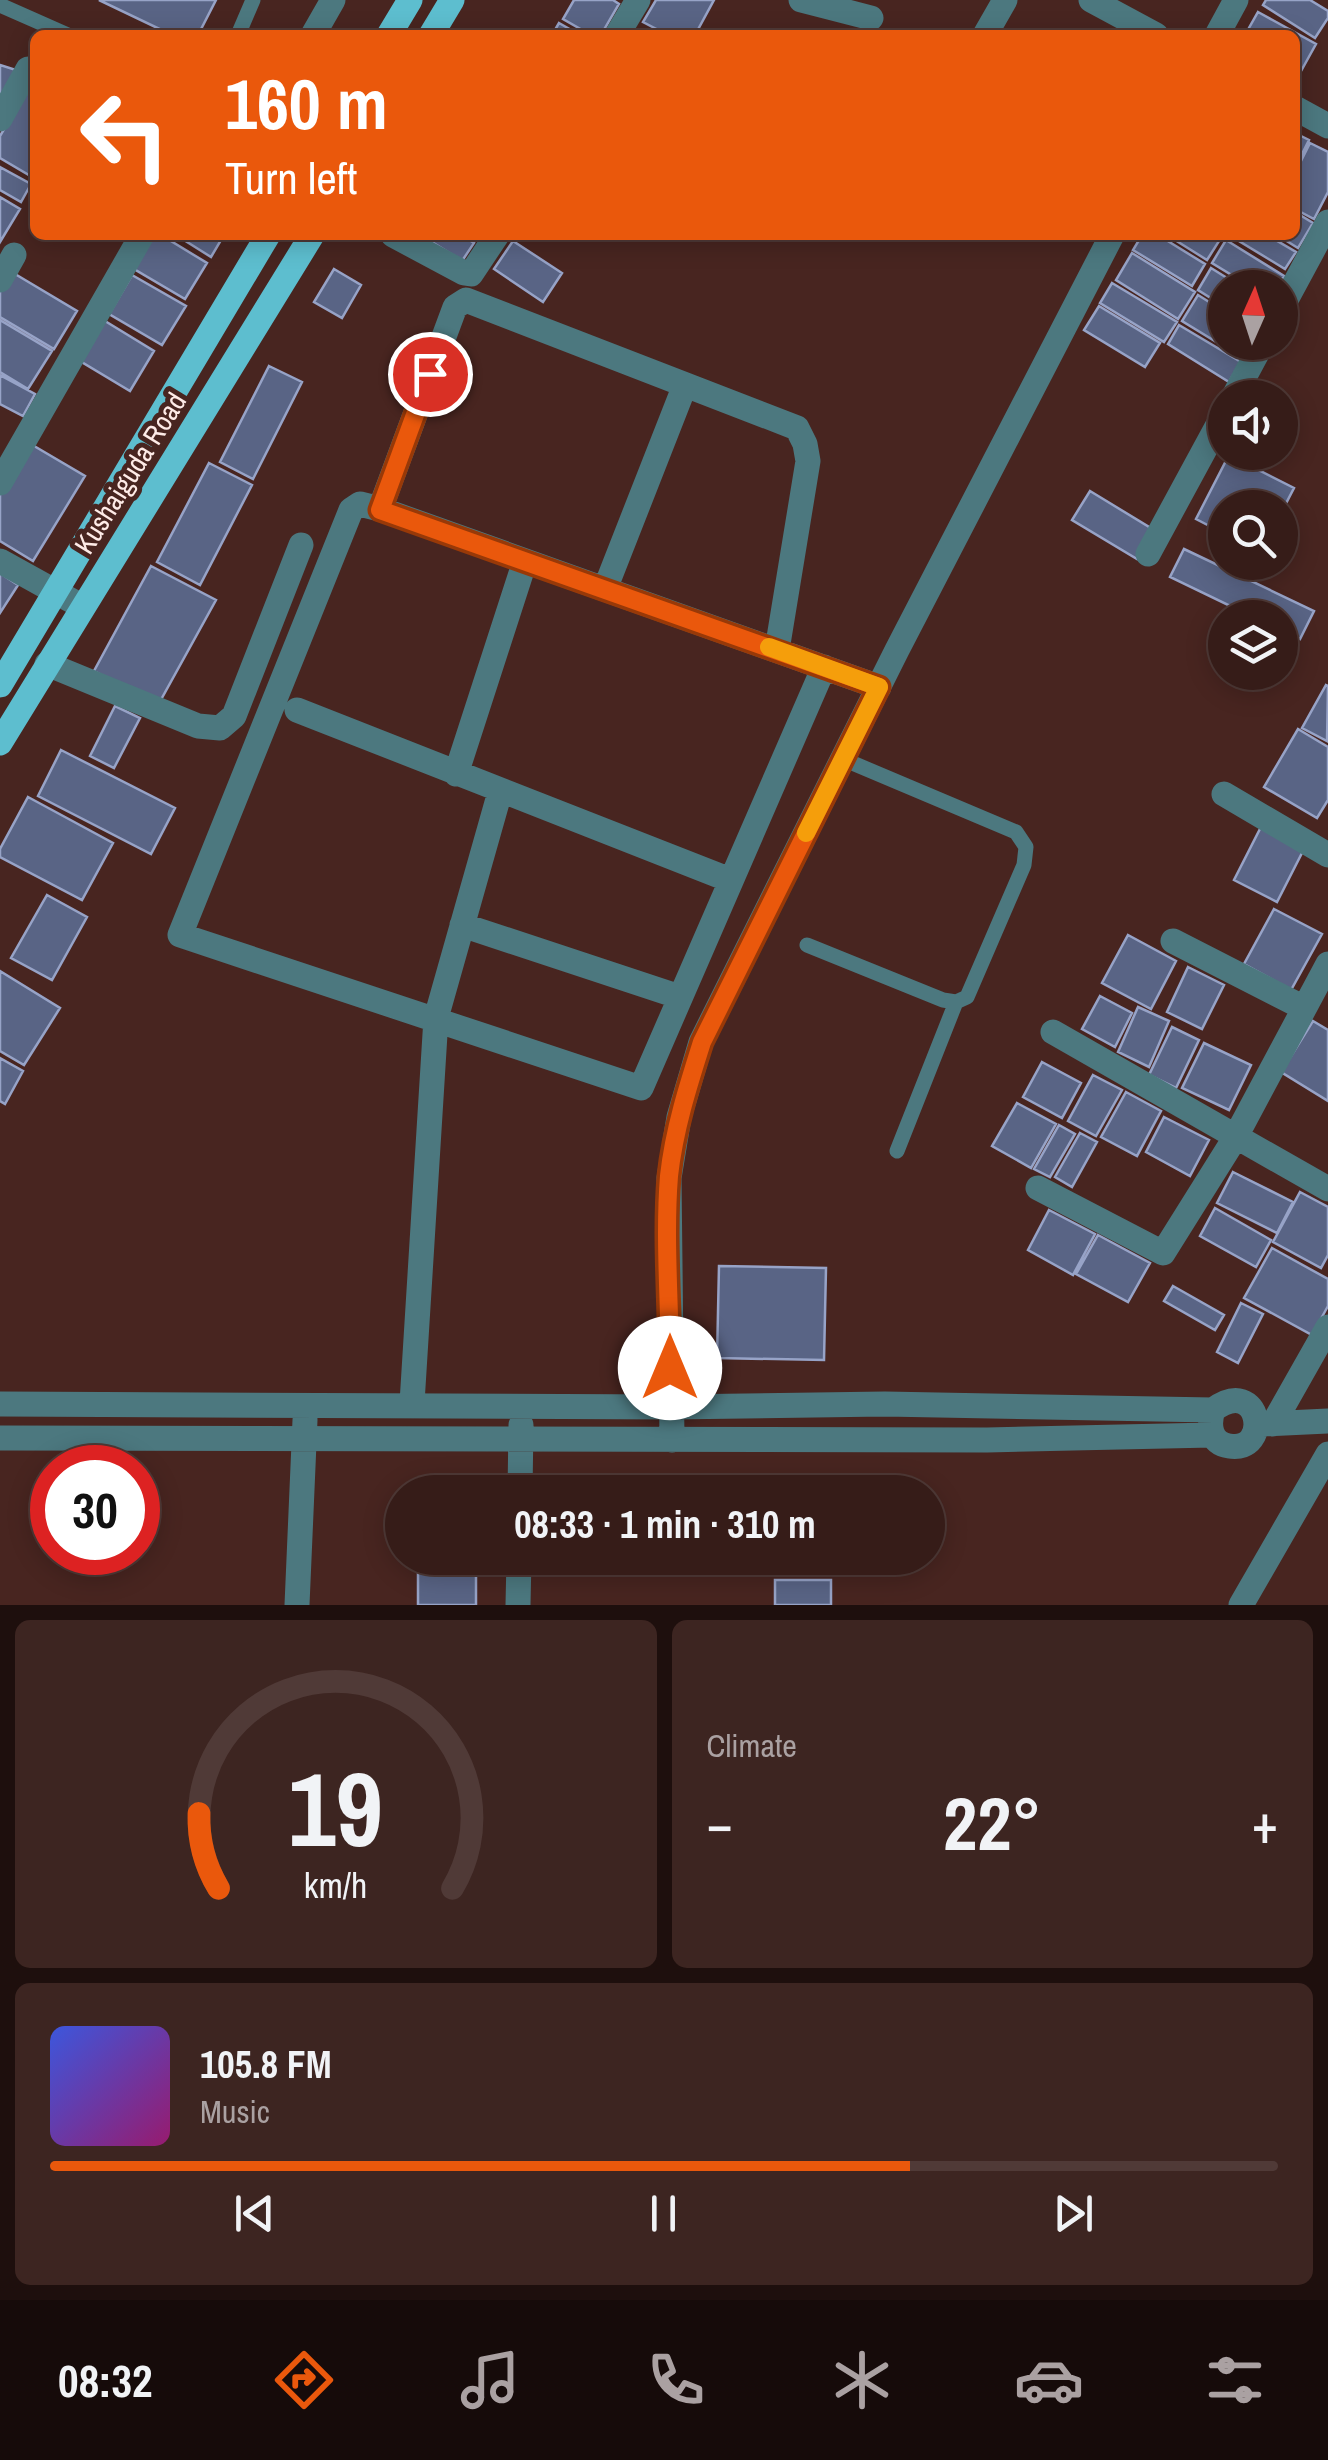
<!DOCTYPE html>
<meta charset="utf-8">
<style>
body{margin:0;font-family:"Archivo Narrow",sans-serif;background:#3d2521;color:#f1f3f6;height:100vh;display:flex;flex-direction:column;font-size:38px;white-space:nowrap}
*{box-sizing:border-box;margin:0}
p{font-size:32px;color:#aaa1a2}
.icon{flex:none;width:55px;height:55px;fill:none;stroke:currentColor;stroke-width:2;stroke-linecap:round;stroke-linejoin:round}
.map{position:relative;height:1605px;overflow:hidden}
.drawer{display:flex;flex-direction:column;gap:15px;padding:15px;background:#1e0f0d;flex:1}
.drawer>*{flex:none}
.banner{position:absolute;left:30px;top:30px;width:1270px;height:210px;border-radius:15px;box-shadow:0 5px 25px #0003,0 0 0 2px #503a37;background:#ea580c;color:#fff;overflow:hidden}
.needle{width:65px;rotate:3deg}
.fabs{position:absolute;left:1208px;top:270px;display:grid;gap:20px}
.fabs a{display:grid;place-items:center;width:90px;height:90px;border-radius:50%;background:#361c18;box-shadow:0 5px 25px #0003,0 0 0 2px #503a37;font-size:50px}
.speed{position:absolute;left:30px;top:1445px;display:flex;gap:20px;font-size:50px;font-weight:700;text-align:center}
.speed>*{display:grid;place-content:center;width:130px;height:130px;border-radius:50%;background:#361c18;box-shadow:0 5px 25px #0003,0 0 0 2px #503a37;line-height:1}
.speed .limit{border:15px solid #d22;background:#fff;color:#111}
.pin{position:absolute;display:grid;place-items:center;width:85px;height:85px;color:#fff;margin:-42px;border:5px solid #fff;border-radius:50%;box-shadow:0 2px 10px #0007}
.me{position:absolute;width:110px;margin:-55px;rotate:0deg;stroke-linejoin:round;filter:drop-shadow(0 0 8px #0008)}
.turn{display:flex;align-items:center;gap:35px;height:210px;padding:0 30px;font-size:45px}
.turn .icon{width:130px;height:130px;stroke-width:2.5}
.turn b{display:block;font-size:70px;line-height:85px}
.big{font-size:75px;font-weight:700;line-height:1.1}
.drawer .tile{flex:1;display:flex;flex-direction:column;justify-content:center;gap:15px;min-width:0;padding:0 35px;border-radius:15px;background:#3d2521}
.drawer .dial{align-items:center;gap:0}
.dial svg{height:260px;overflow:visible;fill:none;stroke:#503a37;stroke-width:7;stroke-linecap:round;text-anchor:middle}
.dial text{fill:#f1f3f6;stroke:none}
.song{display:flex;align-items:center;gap:30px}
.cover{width:120px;height:120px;border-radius:15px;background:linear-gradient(135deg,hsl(230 70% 55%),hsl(320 70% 35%))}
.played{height:10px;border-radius:5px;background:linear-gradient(90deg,#ea580c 70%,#503a37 70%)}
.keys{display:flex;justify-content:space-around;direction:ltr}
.heat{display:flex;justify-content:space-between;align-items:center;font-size:55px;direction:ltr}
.drawer .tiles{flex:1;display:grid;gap:15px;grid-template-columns:1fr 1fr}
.tile:last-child{grid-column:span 2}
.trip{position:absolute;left:385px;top:1475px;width:560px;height:100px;border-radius:50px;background:#361c18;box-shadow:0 5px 25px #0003,0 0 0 2px #503a37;font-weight:700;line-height:100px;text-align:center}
.dock{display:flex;height:160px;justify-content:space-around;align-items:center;background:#160b0a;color:#aaa1a2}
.dock .icon{width:70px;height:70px}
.dock .active{color:#ea580c}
.dock b{font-size:45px;color:#f1f3f6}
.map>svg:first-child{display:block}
.building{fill:#596485;stroke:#97a3c7;stroke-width:2.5}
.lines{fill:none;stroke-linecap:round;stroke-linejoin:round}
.lane{stroke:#4c787f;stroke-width:15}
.street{stroke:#4c787f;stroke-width:25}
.primary{stroke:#5dbecf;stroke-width:25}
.route-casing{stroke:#983908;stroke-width:25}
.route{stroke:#ea580c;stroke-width:18}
.slow{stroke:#f59e0b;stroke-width:18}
.labels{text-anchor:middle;stroke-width:10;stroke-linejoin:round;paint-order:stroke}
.street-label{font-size:28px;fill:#feebe7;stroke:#482520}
</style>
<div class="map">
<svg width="1328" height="1605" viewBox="0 0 1328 1605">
<rect width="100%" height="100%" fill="#482520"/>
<path class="building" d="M 99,0 L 216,0 L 198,35 L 172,35 Z
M 574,0 L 613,0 L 619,4 L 601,35 L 591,35 L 563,19 Z
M 656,0 L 714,0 L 695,35 L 668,35 L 643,22 Z
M 1266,0 L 1310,0 L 1328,11 L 1328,18 L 1315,38 L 1263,5 Z
M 1258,12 L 1316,44 L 1295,82 L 1295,35 L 1245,35 Z
M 559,23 L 580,35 L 552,35 Z
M 0,65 L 16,70 L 0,110 Z
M 34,78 L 35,79 L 34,178 L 0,158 L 0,136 Z
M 1295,133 L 1309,140 L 1295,168 Z
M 1310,143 L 1328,152 L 1328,192 L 1314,219 L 1295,209 L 1295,173 Z
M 0,167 L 31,184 L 21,202 L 0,190 Z
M 0,197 L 20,209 L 0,242 Z
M 1295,212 L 1313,223 L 1298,248 L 1277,235 L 1295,235 Z
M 154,235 L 161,235 L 207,263 L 185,299 L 134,269 Z
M 176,235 L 224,235 L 211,257 Z
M 421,235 L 461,235 L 474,243 L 462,261 Z
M 1142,235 L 1158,235 L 1205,264 L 1192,286 L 1133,250 Z
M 1167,235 L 1216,235 L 1221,238 L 1207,260 Z
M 1229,235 L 1267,235 L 1296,252 L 1285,269 Z
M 1226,240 L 1284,276 L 1277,288 L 1253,288 L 1212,263 Z
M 513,241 L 562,273 L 543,302 L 494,269 Z
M 1132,253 L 1195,292 L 1178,319 L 1116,280 Z
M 1211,268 L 1243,288 L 1225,288 L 1225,307 L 1198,290 Z
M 334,269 L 361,285 L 342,318 L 314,302 Z
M 10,271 L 77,311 L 54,349 L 0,317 L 0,287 Z
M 132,275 L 186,306 L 162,345 L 109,314 Z
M 1112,283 L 1177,322 L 1164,342 L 1100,303 Z
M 1198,295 L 1225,312 L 1225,342 L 1257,342 L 1246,360 L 1182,321 Z
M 1099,306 L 1160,343 L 1145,367 L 1084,330 Z
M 0,320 L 52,351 L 28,389 L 0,372 Z
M 105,321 L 154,351 L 130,391 L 80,361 Z
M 1179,325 L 1241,362 L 1229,382 L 1168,344 Z
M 269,366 L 302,382 L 253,479 L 220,462 Z
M 0,375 L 35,394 L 23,416 L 0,404 Z
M 29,443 L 85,476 L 33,561 L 0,541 L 0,491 Z
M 1229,455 L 1294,488 L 1280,515 L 1280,508 L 1225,508 L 1225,534 L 1196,519 Z
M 209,463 L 252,485 L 200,585 L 157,562 Z
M 1090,491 L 1154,530 L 1137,559 L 1072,520 Z
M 1184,549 L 1314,611 L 1300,639 L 1280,630 L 1280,618 L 1255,618 L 1170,577 Z
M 151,566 L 216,600 L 158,705 L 94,671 Z
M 0,573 L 18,585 L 0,613 Z
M 1326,685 L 1328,686 L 1327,741 L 1302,728 Z
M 115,706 L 140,718 L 114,768 L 90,756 Z
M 1298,729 L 1328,747 L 1328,800 L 1317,818 L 1264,787 Z
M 61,750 L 175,808 L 151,854 L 38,796 Z
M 28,797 L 113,843 L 82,900 L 0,857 L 0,849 Z
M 1262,825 L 1305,847 L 1277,902 L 1234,880 Z
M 47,895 L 87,917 L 52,980 L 11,958 Z
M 1274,909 L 1322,934 L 1291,990 L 1244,964 Z
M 1128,935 L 1176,961 L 1151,1009 L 1102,983 Z
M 1188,967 L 1224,985 L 1202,1029 L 1167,1012 Z
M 0,971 L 60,1008 L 24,1065 L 0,1051 Z
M 1100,996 L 1132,1013 L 1115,1047 L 1082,1029 Z
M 1138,1007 L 1169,1021 L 1149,1067 L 1118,1052 Z
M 1313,1021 L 1328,1030 L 1328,1101 L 1281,1072 Z
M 1172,1027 L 1199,1040 L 1176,1088 L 1149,1075 Z
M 1204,1043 L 1251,1065 L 1229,1110 L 1182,1088 Z
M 0,1058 L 23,1071 L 5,1104 L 0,1101 Z
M 1042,1062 L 1081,1083 L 1062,1118 L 1023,1097 Z
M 1093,1075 L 1122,1090 L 1096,1136 L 1068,1121 Z
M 1126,1092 L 1161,1111 L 1137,1156 L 1101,1137 Z
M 1017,1103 L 1056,1124 L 1031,1168 L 992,1146 Z
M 1164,1117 L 1209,1140 L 1190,1176 L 1146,1152 Z
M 1059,1125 L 1075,1134 L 1050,1177 L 1034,1169 Z
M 1080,1133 L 1097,1142 L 1072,1187 L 1055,1177 Z
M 1233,1172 L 1293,1202 L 1277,1233 L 1217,1203 Z
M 1300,1192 L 1328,1207 L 1328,1255 L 1321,1268 L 1273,1242 Z
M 1215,1208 L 1271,1240 L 1256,1267 L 1200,1236 Z
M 1049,1210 L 1095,1234 L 1073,1275 L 1028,1250 Z
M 1098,1235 L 1150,1263 L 1128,1302 L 1076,1274 Z
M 1272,1248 L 1328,1279 L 1328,1306 L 1312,1335 L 1244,1298 Z
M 719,1266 L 826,1268 L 824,1360 L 717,1358 Z
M 1173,1286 L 1224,1315 L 1215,1330 L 1164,1301 Z
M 1241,1303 L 1263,1314 L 1238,1363 L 1217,1352 Z
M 771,1484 L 832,1485 L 832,1492 L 771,1492 Z
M 419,1486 L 477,1486 L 477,1492 L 419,1492 Z
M 418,1558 L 476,1558 L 476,1605 L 418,1605 Z
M 771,1558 L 832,1558 L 832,1566 L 771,1565 Z
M 775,1580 L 831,1580 L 831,1605 L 775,1605 Z"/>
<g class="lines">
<path class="lane" d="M 0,5 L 68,35
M 238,35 L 253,0
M 807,945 L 943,1000 L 956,1002 L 967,997 L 1024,865 L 1026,847 L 1016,832 L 843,759
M 897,1151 L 956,1002"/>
<path class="street" d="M 801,0 L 871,18
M 1091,0 L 1156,35
M 313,35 L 333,0
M 617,35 L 638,0
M 985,35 L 1005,0
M 1217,35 L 1236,0
M 1295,108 L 1328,126
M 0,119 L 28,69
M 393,235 L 464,273 L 471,274 L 497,235
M 0,280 L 14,255
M 1280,311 L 1328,222
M 1233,398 L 1263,342
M 0,483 L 142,235
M 380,509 L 455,307 L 466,300 L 797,428 L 805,444 L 808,461 L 777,650
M 1148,554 L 1225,412
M 0,561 L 83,607
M 605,589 L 685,385
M 47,664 L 198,726 L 220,728 L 234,716 L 301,545
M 824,667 L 641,1088 L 180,935 L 351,510 L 360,504 L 380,509 L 879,687
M 297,710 L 730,880
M 456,774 L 525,561
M 1224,794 L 1328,855
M 462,925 L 680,997
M 1173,941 L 1304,1008
M 1053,1032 L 1328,1189
M 1038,1188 L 1163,1253 L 1235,1138 L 1328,964
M 412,1403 L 436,1018 L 500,792
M 0,1404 L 671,1407 L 885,1404 L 1213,1410 C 1261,1374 1272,1454 1229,1446 C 1210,1443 1208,1425 1213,1410
M 1263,1424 L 1328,1421
M 1273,1424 L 1328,1327
M 0,1438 L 987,1440 L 1212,1435
M 672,1440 L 669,1178 L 679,1117 L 701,1042 L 897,650 L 1112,235
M 520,1492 L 521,1425
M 297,1605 L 305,1420
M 518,1605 L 519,1558
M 1241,1605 L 1328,1454"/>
<path class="primary" d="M 389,35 L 410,0
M 431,35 L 452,0
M 0,685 L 268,235
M 0,743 L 312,235"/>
</g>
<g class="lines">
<defs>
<path id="route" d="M 430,374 L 380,510 L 879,687 L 702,1042 C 688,1086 674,1130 669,1176 C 664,1239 670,1305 670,1368"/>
</defs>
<use href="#route" class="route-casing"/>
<use href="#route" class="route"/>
<path class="slow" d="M 769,647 L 879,687 L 806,833"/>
</g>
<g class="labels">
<g class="street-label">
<text transform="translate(130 473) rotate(-58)" y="10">Kushaiguda Road</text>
</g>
</g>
</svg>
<div class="fabs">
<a><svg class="needle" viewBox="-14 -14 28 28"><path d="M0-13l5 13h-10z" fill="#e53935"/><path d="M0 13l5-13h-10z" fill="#aaa1a2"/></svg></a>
<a><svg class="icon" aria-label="sound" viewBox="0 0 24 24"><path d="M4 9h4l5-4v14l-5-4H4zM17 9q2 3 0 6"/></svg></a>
<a><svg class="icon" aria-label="search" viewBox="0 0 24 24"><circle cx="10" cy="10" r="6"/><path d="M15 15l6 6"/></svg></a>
<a><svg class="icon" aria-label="layers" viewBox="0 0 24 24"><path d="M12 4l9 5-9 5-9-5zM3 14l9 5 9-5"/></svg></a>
</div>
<div class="speed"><div class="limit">30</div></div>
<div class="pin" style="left:430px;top:374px;background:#d93025"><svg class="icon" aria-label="arrive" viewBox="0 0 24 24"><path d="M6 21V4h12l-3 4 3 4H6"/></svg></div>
<svg class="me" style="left:670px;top:1368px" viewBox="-20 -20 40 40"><circle r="19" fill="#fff"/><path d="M0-13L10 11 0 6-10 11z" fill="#ea580c"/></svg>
<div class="trip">08:33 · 1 min · 310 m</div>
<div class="banner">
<div class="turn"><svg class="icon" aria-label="left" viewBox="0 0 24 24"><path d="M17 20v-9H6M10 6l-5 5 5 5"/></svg><div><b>160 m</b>Turn left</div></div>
</div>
</div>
<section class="drawer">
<div class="tiles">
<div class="tile dial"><svg viewBox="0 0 100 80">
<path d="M14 69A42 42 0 1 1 86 69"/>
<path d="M14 69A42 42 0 0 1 8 46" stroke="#ea580c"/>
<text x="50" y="56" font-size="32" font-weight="700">19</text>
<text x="50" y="72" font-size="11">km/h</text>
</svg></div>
<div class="tile"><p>Climate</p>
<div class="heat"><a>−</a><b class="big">22°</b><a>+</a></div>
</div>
<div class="tile">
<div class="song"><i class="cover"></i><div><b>105.8 FM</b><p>Music</p></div></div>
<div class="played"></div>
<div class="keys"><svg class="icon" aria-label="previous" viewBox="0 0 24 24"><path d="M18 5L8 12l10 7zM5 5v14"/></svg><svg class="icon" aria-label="pause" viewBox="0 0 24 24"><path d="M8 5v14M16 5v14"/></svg><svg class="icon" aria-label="next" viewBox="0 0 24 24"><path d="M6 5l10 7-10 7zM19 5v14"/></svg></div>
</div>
</div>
</section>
<nav class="dock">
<b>08:32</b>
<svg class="icon active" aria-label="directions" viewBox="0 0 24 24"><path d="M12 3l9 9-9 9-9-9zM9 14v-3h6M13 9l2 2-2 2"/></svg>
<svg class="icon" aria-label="music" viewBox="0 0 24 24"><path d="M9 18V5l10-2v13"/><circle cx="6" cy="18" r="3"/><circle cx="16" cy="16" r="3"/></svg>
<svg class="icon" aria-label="phone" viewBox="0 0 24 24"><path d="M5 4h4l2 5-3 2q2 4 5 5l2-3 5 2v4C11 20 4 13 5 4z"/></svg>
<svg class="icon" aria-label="climate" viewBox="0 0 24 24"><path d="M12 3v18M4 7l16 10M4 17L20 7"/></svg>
<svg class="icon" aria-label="car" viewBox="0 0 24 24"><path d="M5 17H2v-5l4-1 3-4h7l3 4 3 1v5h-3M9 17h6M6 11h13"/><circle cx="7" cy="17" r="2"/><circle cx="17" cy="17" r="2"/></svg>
<svg class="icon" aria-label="filters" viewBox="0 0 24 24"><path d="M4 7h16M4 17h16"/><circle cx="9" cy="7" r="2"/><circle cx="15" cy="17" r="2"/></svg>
</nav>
